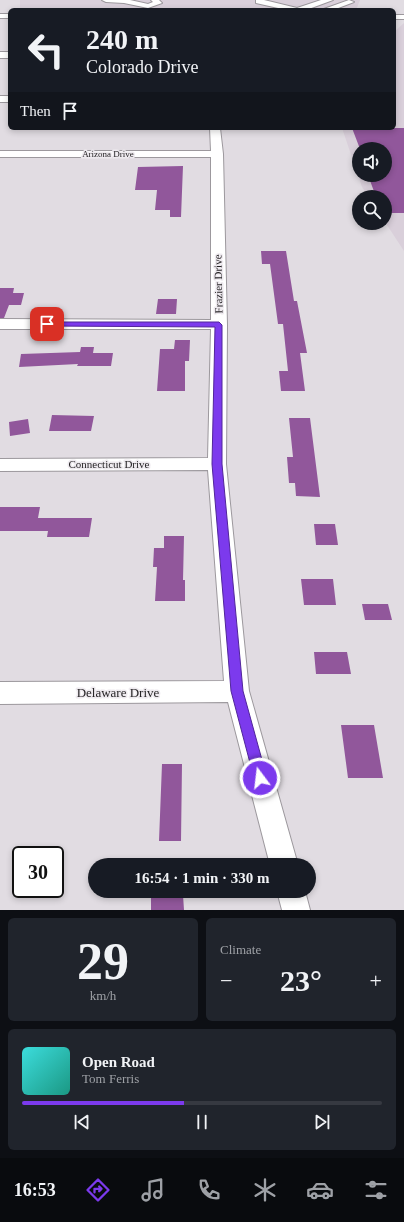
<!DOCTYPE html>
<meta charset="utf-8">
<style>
body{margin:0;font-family:"Times New Roman",serif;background:#20242c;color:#f1f3f6;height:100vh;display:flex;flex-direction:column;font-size:15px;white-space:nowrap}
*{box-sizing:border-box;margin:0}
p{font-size:13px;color:#9ea1a6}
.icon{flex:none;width:22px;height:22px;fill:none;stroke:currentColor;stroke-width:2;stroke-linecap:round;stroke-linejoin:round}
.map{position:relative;height:910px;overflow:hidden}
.sheet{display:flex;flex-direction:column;gap:8px;padding:8px;background:#0d0f14;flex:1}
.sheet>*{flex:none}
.banner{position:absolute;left:8px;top:8px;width:388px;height:122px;border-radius:6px;box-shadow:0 2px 6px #0003;background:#171b24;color:#f1f3f6;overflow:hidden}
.buttons{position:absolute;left:352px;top:142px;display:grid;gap:8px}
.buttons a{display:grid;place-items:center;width:40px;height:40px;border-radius:50%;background:#171b24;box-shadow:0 2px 6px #0003;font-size:20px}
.speed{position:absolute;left:12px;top:846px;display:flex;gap:8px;font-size:20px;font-weight:700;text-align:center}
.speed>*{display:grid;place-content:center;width:52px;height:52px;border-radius:50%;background:#171b24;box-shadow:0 2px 6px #0003;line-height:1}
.speed .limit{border:2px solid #111;border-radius:6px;background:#fff;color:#111}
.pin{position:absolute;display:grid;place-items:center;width:34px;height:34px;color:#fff;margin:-17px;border-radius:8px;box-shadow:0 2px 6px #0006}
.me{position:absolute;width:44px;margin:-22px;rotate:345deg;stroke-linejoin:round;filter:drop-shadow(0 0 3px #0008)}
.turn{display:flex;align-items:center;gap:14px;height:84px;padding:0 12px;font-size:18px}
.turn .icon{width:52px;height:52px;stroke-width:2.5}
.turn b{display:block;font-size:28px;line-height:34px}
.then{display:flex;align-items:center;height:38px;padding:0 12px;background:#0003;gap:8px;font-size:15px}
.big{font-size:30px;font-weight:600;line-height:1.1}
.sheet .card{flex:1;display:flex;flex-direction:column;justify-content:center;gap:6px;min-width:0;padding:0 14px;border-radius:6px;background:#20242c}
.sheet .dial{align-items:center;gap:0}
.dial b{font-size:52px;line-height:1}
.song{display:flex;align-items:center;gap:12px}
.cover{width:48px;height:48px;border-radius:6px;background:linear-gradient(135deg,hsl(180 70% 55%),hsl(170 70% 35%))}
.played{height:4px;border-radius:2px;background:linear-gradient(90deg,#7c3aed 45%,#363941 45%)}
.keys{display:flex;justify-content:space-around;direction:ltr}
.heat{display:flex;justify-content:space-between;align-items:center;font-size:22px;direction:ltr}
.sheet .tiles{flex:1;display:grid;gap:8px;grid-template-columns:1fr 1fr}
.card:last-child{grid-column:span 2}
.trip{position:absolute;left:88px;top:858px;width:228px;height:40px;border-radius:20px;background:#171b24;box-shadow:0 2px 6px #0003;font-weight:600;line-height:40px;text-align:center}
.tabs{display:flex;height:64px;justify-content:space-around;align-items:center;background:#090b0e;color:#9ea1a6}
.tabs .icon{width:28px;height:28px}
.tabs .on{color:#7c3aed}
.tabs b{font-size:18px;color:#f1f3f6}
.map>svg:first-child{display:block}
.built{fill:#d9cfda;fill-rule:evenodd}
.building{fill:#91579b}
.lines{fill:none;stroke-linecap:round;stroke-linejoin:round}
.minor-casing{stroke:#9c989d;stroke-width:2}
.minor{fill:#fff;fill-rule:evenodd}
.route{fill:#7c3aed;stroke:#51269a}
.labels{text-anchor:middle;stroke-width:3;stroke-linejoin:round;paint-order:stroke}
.far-street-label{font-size:9px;fill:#211f21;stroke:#eeeaef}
.street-label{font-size:11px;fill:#211f21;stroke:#eeeaef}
.near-street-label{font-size:13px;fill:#211f21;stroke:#eeeaef}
</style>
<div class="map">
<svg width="404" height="910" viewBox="0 0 404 910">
<rect width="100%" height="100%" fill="#e1dce2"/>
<path class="built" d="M 20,0 L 360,0 L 356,10 L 20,10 Z
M 404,23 L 404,251 L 385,222 L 385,197 L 369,197 L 362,187 L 342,128 L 394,128 L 394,32 ZM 359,149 L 385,149 L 385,175 L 359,175 Z"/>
<path class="building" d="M 352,128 L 404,128 L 404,213 L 385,213 L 385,197 L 376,197 L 368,175 L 385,175 L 385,149 L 360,149 Z
M 183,166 L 181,217 L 170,217 L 170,210 L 155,210 L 157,190 L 135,190 L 138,167 Z
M 261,251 L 286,251 L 294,301 L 297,301 L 307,353 L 300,353 L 305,391 L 281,391 L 279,371 L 288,371 L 283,324 L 278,324 L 270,264 L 262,264 Z
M 0,288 L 14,288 L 13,293 L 24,293 L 21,305 L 9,305 L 4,318 L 0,318 Z
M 158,299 L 177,299 L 176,314 L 156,314 Z
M 175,340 L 190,340 L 189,361 L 185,361 L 185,391 L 157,391 L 160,349 L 174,349 Z
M 81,347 L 94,347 L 93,353 L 113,353 L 111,366 L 77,366 L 78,364 L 19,367 L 21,354 L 80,352 Z
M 52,415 L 94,416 L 91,431 L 49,431 Z
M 289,418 L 310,418 L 320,497 L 296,496 L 295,483 L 289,483 L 287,457 L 293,457 Z
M 28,419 L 30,433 L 10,436 L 9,422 Z
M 0,507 L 40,507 L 38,518 L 92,518 L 89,537 L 47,537 L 48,531 L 0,531 Z
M 314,524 L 335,524 L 338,545 L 316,545 Z
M 164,536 L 184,536 L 183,580 L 185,580 L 185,601 L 155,601 L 157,567 L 153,567 L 154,548 L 164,548 Z
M 301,579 L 333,579 L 336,605 L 304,605 Z
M 362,604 L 388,604 L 392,620 L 365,620 Z
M 314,652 L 347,652 L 351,674 L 316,674 Z
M 341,725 L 374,725 L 383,778 L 348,778 Z
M 162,764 L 182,764 L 181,841 L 159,841 Z
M 183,895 L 184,910 L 151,910 L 151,896 Z"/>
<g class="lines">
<defs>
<path id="minor" d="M 102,0 L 130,0 L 148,4 L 153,2 L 151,0 L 159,0 L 162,3 L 148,8 L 124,3 L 106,2 Z
M 256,0 L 264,0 L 297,8 L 321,0 L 333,0 L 306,10 L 287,10 L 256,3 Z
M 349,0 L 354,2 L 333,10 L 321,10 Z
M 0,14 L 10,14 L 10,18 L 0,18 Z
M 394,15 L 404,15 L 404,19 L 394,19 Z
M 0,52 L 10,52 L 10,58 L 0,58 Z
M 0,96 L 10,96 L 10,102 L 0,102 Z
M 210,128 L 220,128 L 223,154 L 227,325 L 226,464 L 249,691 L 298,865 L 270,865 L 228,702 L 0,704 L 0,682 L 224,681 L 208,470 L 0,471 L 0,459 L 208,458 L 211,329 L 0,329 L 0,319 L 211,320 L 211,157 L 0,157 L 0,151 L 211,151 Z
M 277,891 L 305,891 L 310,910 L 282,910 Z"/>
</defs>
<use href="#minor" class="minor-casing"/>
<use href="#minor" class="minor"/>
</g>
<path class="route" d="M 44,322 L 219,322 L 222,325 L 222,464 L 243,691 L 267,778 L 265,783 L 260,784 L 256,783 L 254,778 L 231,691 L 212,464 L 215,327 L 47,326 L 43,324 Z"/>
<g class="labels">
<g class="far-street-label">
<text x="108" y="157">Arizona Drive</text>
</g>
<g class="street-label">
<text transform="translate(218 284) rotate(-91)" y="4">Frazier Drive</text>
<text x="109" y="468">Connecticut Drive</text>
</g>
<g class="near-street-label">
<text x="118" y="697">Delaware Drive</text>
</g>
</g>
</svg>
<div class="buttons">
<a><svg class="icon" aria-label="sound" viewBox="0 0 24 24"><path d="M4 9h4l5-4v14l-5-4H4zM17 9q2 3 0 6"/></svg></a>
<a><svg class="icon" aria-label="search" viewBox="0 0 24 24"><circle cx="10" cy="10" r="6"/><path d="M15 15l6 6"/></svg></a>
</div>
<div class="speed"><div class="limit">30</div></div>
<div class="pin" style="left:47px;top:324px;background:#d93025"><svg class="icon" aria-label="arrive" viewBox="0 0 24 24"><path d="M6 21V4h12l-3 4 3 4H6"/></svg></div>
<svg class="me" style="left:260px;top:778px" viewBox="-20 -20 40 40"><circle r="17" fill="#7c3aed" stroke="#fff" stroke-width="3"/><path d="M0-11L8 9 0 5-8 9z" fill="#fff"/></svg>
<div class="trip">16:54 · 1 min · 330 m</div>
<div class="banner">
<div class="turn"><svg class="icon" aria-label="left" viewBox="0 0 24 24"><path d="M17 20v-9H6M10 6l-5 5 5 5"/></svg><div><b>240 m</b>Colorado Drive</div></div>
<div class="then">Then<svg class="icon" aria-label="arrive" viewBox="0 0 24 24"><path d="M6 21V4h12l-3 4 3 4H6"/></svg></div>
</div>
</div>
<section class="sheet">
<div class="tiles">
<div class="card dial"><b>29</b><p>km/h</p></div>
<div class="card"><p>Climate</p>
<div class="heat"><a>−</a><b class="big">23°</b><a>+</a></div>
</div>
<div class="card">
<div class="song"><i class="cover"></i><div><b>Open Road</b><p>Tom Ferris</p></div></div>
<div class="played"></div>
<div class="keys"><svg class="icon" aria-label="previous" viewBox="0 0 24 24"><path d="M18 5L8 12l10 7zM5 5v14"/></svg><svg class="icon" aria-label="pause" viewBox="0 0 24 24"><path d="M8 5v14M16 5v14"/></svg><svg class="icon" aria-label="next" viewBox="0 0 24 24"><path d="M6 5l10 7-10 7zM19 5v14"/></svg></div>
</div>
</div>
</section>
<nav class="tabs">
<b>16:53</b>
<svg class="icon on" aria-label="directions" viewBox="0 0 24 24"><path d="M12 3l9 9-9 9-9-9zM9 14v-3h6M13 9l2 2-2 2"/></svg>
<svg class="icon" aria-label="music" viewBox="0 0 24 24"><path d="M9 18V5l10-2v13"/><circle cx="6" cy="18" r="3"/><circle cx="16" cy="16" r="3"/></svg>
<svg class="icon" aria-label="phone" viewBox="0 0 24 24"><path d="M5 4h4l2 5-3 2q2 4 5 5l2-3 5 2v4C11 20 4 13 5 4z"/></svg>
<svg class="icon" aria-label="climate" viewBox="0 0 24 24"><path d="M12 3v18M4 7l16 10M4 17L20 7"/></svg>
<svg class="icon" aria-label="car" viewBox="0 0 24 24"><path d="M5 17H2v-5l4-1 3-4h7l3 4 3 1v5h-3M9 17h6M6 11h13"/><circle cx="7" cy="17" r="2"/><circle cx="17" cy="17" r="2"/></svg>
<svg class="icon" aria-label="filters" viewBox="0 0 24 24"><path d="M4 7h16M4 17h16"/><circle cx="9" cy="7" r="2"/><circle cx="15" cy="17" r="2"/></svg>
</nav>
